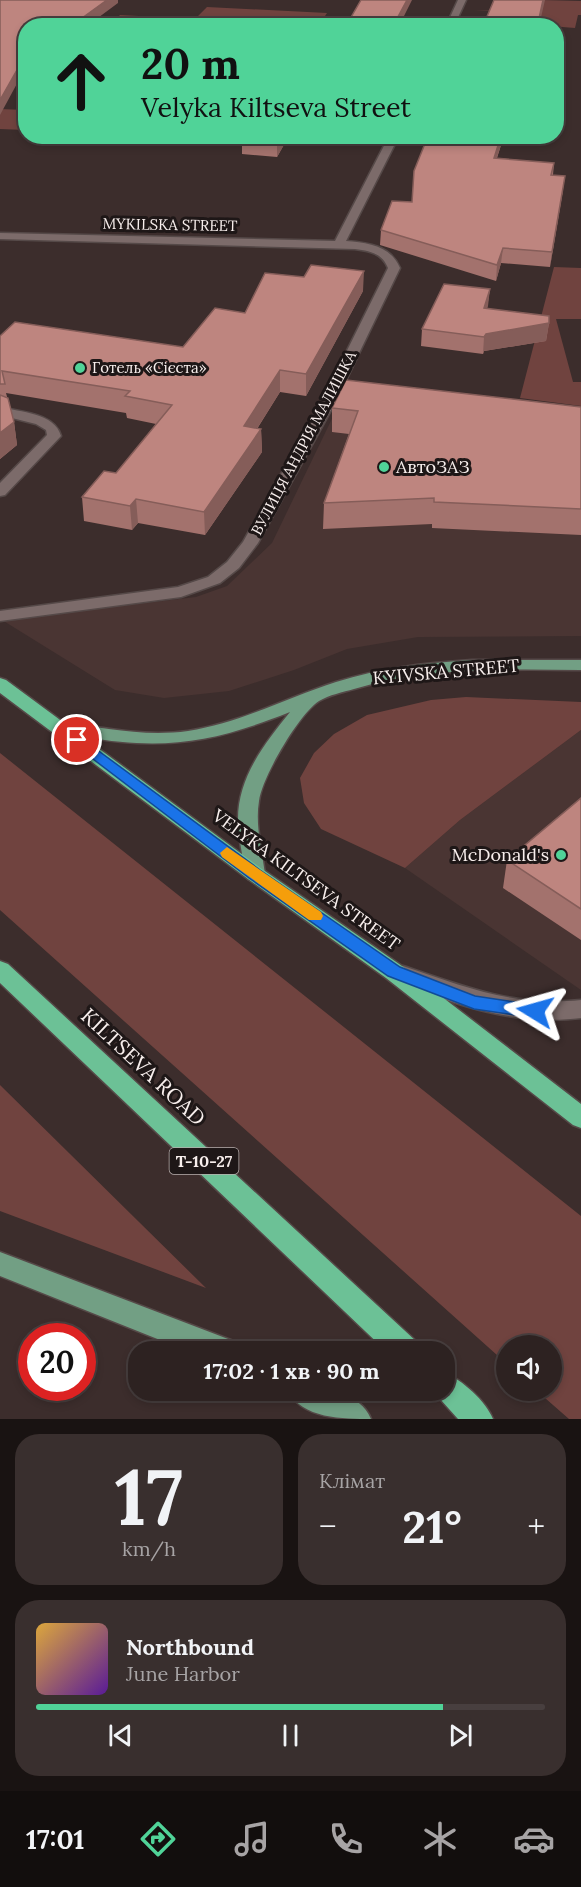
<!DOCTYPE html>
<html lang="uk">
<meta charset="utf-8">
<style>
body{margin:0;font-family:Lora,serif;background:#392f2e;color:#f1f3f6;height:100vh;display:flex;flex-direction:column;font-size:22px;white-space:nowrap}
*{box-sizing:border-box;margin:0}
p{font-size:20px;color:#a7a4a5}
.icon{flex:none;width:33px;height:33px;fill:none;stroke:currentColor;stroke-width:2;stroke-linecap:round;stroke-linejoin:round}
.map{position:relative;height:1419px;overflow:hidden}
.details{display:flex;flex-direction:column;gap:15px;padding:15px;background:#191312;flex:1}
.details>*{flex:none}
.hud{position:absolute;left:18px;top:18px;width:546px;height:126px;border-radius:24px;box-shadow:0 3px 9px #0003,0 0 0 2px #483f3f;background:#50d398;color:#111;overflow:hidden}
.tools{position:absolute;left:496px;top:1335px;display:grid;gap:12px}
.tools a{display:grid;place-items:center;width:66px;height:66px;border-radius:50%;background:#2d2221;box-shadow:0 3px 9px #0003,0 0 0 2px #483f3f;font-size:30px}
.speed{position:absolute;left:18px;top:1323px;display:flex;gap:12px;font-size:30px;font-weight:700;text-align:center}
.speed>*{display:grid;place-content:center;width:78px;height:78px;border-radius:50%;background:#2d2221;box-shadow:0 3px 9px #0003,0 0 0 2px #483f3f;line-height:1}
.speed .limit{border:9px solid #d22;background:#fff;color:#111}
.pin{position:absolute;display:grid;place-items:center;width:51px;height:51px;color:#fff;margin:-26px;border:3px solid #fff;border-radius:50%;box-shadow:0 2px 6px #0007}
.me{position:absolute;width:66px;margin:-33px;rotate:278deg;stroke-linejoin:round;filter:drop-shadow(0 0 4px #0008)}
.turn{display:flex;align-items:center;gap:21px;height:126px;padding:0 24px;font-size:27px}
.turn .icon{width:78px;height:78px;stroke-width:2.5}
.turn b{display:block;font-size:42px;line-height:51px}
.big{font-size:45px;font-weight:700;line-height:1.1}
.details .tile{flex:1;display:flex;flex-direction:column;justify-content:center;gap:9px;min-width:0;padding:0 21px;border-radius:24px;background:#392f2e}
.details .dial{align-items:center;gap:0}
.dial b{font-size:78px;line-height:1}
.song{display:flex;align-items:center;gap:18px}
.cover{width:72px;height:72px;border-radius:9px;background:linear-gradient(135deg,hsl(40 70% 55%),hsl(270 70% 35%))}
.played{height:6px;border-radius:3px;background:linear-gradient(90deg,#50d398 80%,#483f3f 80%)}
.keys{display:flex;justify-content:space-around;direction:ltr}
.heat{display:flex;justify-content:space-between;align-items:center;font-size:33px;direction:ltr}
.details .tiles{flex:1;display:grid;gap:15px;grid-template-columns:1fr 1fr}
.tile:last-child{grid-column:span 2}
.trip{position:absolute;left:128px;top:1341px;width:327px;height:60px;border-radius:24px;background:#2d2221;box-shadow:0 3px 9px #0003,0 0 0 2px #483f3f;font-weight:700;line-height:60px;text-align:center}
.tab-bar{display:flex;height:96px;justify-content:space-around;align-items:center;background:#120e0d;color:#a7a4a5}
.tab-bar .icon{width:42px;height:42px}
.tab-bar .on{color:#50d398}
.tab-bar b{font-size:27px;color:#f1f3f6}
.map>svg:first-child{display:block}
.built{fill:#4a3533}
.green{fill:#70433f}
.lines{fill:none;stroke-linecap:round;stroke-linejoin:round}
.minor-casing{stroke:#554948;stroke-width:3}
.major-casing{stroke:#554948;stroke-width:3}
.highway-casing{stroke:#554948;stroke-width:3}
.minor{fill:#7c6b6a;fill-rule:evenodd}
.major{fill:#729f84;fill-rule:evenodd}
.highway{fill:#6cc196;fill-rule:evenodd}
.wall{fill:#a3726d}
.shaded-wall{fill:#855d59}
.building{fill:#be857f;stroke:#855d59;stroke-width:1.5}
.route{fill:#1a73e8;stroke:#114b97;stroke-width:1.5}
.slow{fill:#f59e0b}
.poi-dot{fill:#50d398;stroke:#1e1717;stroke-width:2}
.labels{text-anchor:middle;stroke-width:6;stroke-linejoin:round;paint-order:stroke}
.far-street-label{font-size:15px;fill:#f8efed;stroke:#1e1717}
.far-poi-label{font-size:15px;fill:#f8efed;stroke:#1e1717;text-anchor:start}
.shield{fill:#1e1717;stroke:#b7aead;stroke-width:1.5}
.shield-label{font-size:16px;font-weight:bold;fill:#f8efed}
.poi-label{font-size:18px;fill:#f8efed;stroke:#1e1717;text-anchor:start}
.street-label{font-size:18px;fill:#f8efed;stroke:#1e1717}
.near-street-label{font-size:21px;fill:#f8efed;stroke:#1e1717}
</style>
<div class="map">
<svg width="581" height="1419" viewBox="0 0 581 1419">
<rect width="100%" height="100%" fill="#3c2d2c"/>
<path class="built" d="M 341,400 L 581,430 L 581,636 L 418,637 L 347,649 L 294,670 L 229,691 L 164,698 L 115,690 L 2,620 L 196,597 L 227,586 L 272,543 Z
M 581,730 L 581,990 L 405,868 L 460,820 Z"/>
<path class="green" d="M 540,0 L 581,1 L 581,15 L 578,15 L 575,28 L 537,25 L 540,14 L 474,10 L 537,12 Z
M 207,7 L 327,13 L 319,25 L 79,26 L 110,25 L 120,15 L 195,19 Z
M 0,109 L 25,110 L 25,130 L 0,129 Z
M 554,267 L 581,268 L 581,319 L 556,319 L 573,382 L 581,382 L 581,406 L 520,398 Z
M 466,697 L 581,702 L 581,730 L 460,820 L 405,868 L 321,829 L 304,803 L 300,778 L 314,753 L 334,734 L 367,715 L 431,700 Z
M 0,753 L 581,1216 L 581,1419 L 569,1419 L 537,1391 L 552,1390 L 552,1346 L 507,1346 L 507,1364 L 0,910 Z
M 0,1085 L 206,1288 L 0,1211 Z"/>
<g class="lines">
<defs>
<path id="minor" d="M 458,0 L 466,0 L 454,26 L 446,26 Z
M 389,136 L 399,136 L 346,241 C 368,243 390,245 400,268 L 336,401 L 258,543 L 239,568 L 220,583 L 181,597 L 0,621 L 0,611 L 178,587 L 208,577 L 227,562 L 243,542 L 322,401 L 388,268 C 382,253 370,251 355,249 L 0,239 L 0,233 L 335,241 Z
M 0,407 C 20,412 55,413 61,436 L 5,495 L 0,496 L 0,483 L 47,435 L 46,430 L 36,424 L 0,415 Z
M 403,966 C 466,987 513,1007 581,1000 L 581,1018 C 515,1026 456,1005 395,981 L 392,975 L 395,969 Z"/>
<path id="major" d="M 472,660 L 581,660 L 581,670 C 505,669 428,667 354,689 C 343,692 329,695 319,701 C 299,714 262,777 259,801 C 255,825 262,850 265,874 L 262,879 L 255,882 L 248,879 L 245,874 C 243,856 238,837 238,819 C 238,777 265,743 290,712 C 215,742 165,751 85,737 C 75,736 57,736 51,727 L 60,721 C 102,728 145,737 188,731 C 240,723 286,698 336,682 C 380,668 426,663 472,660 Z
M 0,1252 L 236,1342 L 239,1352 L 190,1352 L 0,1276 Z
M 288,1390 C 316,1390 359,1388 371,1419 C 344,1419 301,1419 288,1390 Z"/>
<path id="highway" d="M 0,678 L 6,680 L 262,869 L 402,966 L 581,1104 L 581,1128 L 573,1125 L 386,978 L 248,879 L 0,693 Z
M 0,961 L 8,964 L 417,1342 L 420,1352 L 387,1352 L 0,983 Z
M 444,1372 C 462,1380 486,1401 493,1419 L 458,1419 L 432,1390 L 444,1390 Z"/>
</defs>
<use href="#minor" class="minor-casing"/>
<use href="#major" class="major-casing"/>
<use href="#highway" class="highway-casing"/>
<use href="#minor" class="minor"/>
<use href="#major" class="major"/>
<use href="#highway" class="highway"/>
</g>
<path class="wall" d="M 245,136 L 289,136 L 277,157 L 242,154 L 242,141 Z
M 504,136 L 497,158 L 554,163 L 553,175 L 563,190 L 550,267 L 501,263 L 496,281 L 380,245 L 381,230 L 412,202 Z
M 490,289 L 487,308 L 549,323 L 546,341 L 484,351 L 483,354 L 421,346 L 422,329 Z
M 363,291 L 306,396 L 280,392 L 257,429 L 261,429 L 262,452 L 205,535 L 138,523 L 132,530 L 84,521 L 82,497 L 116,473 L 156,424 L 127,418 L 126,413 L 6,393 L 14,422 L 17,445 L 0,459 L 0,336 L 183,347 L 245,313 Z
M 581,407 L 581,535 L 432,528 L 432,524 L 323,529 L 324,503 L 349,434 L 332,432 L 332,408 Z
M 581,798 L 581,940 L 503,888 L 507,860 Z"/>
<path class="shaded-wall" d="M 107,0 L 118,0 L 118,3 L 87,26 L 71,26 Z
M 407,0 L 412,0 L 399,26 L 393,26 Z
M 543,0 L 545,0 L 539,26 L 538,26 Z
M 26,54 L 26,67 L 0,115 L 0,100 Z
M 281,136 L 289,136 L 277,157 L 277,144 Z
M 501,136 L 504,136 L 492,172 L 494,158 Z
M 565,176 L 563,190 L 550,267 L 552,252 Z
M 503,248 L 501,263 L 496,281 L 497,265 Z
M 364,271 L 363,291 L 306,396 L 306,374 Z
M 490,289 L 488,306 L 482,325 L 484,308 Z
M 549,323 L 546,341 L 484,351 L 483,354 L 484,337 L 486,334 Z
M 280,370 L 280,392 L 244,449 L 244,426 Z
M 14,422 L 17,445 L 0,459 L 0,433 Z
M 261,429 L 262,452 L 205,535 L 204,512 Z
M 136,499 L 138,523 L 132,530 L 130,506 Z"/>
<path class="building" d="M 0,0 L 107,0 L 71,26 L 26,26 L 26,54 L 0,100 Z
M 361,0 L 407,0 L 393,26 L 346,26 Z
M 494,0 L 543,0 L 538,23 L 548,24 L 547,26 L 483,26 Z
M 245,136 L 281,136 L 277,144 L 242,141 Z
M 428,136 L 501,136 L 494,158 L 554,163 L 551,175 L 565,176 L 552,252 L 503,248 L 497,265 L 381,230 L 392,201 L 412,202 L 414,171 Z
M 311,265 L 364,271 L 306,374 L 280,370 L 244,426 L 261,429 L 204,512 L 136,499 L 130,506 L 82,497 L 104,471 L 116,473 L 172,405 L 125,396 L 130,391 L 2,371 L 5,384 L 0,384 L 0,336 L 15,322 L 183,347 L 215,308 L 245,313 L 265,273 L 304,277 Z
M 444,284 L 490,289 L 484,308 L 549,316 L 549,323 L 486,334 L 484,337 L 422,329 Z
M 346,380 L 581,407 L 581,509 L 434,502 L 434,498 L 324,503 L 358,411 L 332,408 Z
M 0,395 L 8,398 L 14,422 L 0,433 Z
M 581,798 L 581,909 L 507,860 Z"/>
<path class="route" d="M 77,735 L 260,870 L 400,967 L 475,996 L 541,1006 L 543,1011 L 541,1016 L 535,1018 L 474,1009 L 388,976 L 249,878 L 72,743 L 72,737 Z"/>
<path class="slow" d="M 227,847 L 321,912 L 323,916 L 321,920 L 309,920 L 222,857 L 220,853 Z"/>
<g class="poi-dot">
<circle cx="80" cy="368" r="6"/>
<circle cx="384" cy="467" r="6"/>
<circle cx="561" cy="855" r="6"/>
</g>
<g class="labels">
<g class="far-street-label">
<text transform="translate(170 225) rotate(1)" y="5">MYKILSKA STREET</text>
<text transform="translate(304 443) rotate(-62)" y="5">ВУЛИЦЯ АНДРІЯ МАЛИШКА</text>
</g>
<g class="far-poi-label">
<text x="92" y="373">Готель «Сієста»</text>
</g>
<rect class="shield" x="169.5" y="1148" width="69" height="26" rx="4.5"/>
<g class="shield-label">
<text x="204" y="1167">Т-10-27</text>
</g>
<g class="poi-label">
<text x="396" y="473">АвтоЗАЗ</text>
<text x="549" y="861" text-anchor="end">McDonald's</text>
</g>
<g class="street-label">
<text transform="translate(446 672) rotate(-5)" y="6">KYIVSKA STREET</text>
<text transform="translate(306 880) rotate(36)" y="6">VELYKA KILTSEVA STREET</text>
</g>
<g class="near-street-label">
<text transform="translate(143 1067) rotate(43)" y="7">KILTSEVA ROAD</text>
</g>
</g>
</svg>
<div class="tools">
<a><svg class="icon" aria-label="sound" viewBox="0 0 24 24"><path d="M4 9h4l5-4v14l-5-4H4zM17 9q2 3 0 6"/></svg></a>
</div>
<div class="speed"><div class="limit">20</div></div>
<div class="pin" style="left:77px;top:740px;background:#d93025"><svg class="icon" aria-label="arrive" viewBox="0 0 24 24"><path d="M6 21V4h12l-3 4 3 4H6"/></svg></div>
<svg class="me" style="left:535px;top:1011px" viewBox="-20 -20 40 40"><path d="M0-17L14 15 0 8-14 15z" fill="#1a73e8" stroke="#fff" stroke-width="4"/></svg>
<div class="trip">17:02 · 1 хв · 90 m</div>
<div class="hud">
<div class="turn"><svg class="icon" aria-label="ahead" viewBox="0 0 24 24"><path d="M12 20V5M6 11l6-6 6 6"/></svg><div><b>20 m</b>Velyka Kiltseva Street</div></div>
</div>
</div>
<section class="details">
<div class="tiles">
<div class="tile dial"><b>17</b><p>km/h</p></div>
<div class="tile"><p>Клімат</p>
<div class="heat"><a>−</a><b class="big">21°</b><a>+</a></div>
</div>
<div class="tile">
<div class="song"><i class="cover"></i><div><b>Northbound</b><p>June Harbor</p></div></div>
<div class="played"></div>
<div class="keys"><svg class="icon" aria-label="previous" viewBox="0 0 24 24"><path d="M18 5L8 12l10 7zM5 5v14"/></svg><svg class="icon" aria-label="pause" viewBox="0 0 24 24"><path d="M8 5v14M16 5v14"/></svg><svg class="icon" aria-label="next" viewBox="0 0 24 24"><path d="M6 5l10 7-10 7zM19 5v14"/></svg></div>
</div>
</div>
</section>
<nav class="tab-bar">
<b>17:01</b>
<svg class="icon on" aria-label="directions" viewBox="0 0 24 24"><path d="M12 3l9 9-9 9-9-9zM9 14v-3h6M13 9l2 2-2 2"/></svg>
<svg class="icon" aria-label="music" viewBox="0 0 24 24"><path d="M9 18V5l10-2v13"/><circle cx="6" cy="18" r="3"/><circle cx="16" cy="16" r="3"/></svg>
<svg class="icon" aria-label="phone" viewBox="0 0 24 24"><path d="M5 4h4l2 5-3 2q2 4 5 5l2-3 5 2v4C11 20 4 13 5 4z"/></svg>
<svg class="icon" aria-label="climate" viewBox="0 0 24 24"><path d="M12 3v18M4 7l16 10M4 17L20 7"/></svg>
<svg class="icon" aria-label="car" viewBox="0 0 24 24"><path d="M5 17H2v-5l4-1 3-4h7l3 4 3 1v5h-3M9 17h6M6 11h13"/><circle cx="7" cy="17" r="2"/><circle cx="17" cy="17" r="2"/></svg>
</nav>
